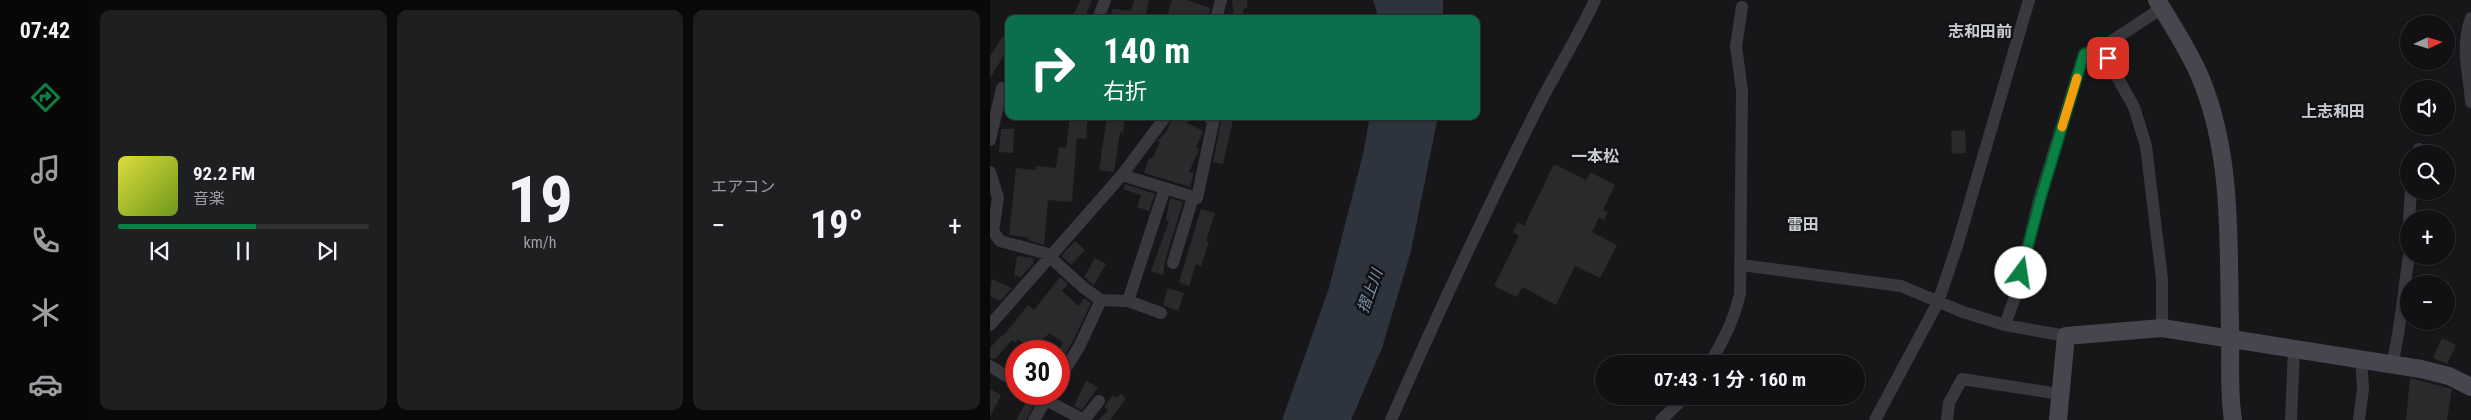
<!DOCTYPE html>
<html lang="ja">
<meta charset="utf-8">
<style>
body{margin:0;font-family:"Roboto Condensed","Noto Sans JP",sans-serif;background:#1e1f21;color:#f1f3f6;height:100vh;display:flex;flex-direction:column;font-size:19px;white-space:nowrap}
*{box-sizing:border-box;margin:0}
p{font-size:16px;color:#9c9da0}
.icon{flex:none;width:28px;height:28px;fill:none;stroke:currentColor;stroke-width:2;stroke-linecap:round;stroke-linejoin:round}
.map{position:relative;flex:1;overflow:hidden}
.details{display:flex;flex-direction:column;gap:10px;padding:10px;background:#09090a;width:900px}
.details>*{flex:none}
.banner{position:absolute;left:15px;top:15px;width:475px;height:105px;border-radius:10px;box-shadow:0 1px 4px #0004,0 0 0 1px #303133;background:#0b6e4f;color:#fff;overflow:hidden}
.needle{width:32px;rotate:86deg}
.controls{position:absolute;left:1410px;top:15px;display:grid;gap:10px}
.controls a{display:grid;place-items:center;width:55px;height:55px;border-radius:50%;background:#111113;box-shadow:0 1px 4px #0004,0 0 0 1px #303133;font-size:25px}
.speed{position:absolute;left:15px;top:340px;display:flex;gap:10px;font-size:25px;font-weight:700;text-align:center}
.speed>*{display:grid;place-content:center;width:65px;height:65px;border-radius:50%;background:#111113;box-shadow:0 1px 4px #0004,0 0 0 1px #303133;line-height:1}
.speed .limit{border:8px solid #d22;background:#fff;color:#111}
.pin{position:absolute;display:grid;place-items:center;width:42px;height:42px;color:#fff;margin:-21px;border-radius:10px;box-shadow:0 2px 8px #0006}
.me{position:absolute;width:55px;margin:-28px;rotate:14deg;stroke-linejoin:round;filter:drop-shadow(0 0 4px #0008)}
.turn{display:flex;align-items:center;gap:18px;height:105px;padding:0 15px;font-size:22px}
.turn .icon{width:65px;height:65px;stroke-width:2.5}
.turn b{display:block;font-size:35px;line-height:42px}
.big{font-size:38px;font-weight:700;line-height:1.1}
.details .widget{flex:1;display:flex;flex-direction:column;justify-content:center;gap:8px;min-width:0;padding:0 18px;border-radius:10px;background:#1e1f21}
.details .dial{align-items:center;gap:0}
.dial b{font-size:65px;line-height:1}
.song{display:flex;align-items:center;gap:15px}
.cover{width:60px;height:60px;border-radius:8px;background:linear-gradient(135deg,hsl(60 70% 55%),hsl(80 70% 35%))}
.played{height:5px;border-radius:2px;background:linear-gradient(90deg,#0b8043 55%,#303133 55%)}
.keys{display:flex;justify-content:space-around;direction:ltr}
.heat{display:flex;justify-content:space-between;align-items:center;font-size:28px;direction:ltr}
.details .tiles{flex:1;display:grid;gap:10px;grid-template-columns:repeat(3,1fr)}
.trip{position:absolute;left:605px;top:355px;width:270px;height:50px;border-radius:25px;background:#111113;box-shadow:0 1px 4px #0004,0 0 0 1px #303133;font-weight:700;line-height:50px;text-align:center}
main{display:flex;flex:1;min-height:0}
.menu{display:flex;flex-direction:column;width:90px;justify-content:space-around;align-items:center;background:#070708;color:#9c9da0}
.menu .icon{width:35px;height:35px}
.menu .active{color:#0b8043}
.menu b{font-size:22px;color:#f1f3f6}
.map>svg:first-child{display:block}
.water{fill:#2d343d}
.building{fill:#2a2a2d}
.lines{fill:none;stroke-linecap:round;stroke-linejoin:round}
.street{stroke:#38383e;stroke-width:12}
.secondary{stroke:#46474e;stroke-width:18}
.route-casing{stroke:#07532c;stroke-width:12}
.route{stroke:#0b8043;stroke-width:9}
.slow{stroke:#f59e0b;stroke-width:9}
.labels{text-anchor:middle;stroke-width:5;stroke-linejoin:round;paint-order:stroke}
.water-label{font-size:15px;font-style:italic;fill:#8196b3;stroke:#121214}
.quarter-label{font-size:16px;font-weight:bold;fill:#caccd5;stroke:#121214}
</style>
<main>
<nav class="menu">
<b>07:42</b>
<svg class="icon active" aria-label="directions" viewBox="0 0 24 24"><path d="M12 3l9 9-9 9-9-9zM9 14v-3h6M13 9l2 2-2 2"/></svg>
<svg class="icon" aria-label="music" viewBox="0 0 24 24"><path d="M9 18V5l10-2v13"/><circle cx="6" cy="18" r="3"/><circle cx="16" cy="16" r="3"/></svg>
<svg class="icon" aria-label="phone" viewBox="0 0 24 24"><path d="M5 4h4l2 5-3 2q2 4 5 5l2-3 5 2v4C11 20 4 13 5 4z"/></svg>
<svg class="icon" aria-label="climate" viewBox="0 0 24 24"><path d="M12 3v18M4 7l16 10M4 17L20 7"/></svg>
<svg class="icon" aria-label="car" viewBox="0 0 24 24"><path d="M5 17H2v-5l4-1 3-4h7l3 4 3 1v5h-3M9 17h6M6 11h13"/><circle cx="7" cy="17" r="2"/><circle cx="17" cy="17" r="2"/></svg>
</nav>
<section class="details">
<div class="tiles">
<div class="widget">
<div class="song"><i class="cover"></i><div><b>92.2 FM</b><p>音楽</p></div></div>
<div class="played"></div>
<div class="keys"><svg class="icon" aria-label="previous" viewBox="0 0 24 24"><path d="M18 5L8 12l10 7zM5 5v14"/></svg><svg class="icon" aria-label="pause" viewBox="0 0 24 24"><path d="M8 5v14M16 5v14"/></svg><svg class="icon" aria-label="next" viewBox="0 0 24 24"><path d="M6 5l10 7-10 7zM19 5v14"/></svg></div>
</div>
<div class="widget dial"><b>19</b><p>km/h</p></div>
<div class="widget"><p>エアコン</p>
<div class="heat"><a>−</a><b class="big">19°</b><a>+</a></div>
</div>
</div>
</section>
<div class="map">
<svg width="1481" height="420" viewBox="0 0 1481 420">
<rect width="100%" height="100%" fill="#171719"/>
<path class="water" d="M 383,0 L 453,0 L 453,19 L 389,19 Z
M 380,116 L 448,116 L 421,251 L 392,348 L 361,420 L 292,420 L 339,288 L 373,154 Z"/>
<path class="building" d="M 91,0 L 102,0 L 94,19 L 81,19 Z
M 144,0 L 159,0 L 155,19 L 121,19 L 122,9 L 141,11 Z
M 182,0 L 197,0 L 220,8 L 218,19 L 177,17 Z
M 242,0 L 257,0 L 257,8 L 253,9 L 254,19 L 244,19 Z
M 13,36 L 19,40 L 19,47 L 0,78 L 0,56 Z
M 80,116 L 98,116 L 96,139 L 87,138 L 82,202 L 58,200 L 54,245 L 39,240 L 39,238 L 19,235 L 26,168 L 45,170 L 46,166 L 66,168 L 69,147 L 76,148 Z
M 117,116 L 135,116 L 133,133 L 130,132 L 124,172 L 109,170 Z
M 184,116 L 200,116 L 197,123 L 213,131 L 206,148 L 209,149 L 208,152 L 199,172 L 204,173 L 200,187 L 154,173 L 159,158 L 162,159 L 170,142 L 167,141 L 176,132 Z
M 232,116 L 244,116 L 233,164 L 223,162 Z
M 11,129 L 24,129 L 23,153 L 9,152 Z
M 975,130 L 976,153 L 962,154 L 961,131 Z
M 564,164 L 596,180 L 600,172 L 625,185 L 613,210 L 618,212 L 614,220 L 609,217 L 602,232 L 627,245 L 610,278 L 585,266 L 566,305 L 532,287 L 527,297 L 504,286 L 529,236 L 523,232 L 528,222 L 534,226 Z
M 135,184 L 165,194 L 159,211 L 147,207 L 151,195 L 133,189 Z
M 180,198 L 193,202 L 175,261 L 173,275 L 161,271 L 179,221 L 176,220 Z
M 211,209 L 225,213 L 216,241 L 219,242 L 211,266 L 206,264 L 199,286 L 189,282 Z
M 85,241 L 95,250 L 81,265 L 71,256 Z
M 27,256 L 44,258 L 43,264 L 31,277 L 24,276 Z
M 105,258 L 116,264 L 104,285 L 94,277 Z
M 70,277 L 78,284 L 72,291 L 89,306 L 94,298 L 101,303 L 82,343 L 69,364 L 69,349 L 73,342 L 59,333 L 43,351 L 28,339 L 25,343 L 22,340 L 5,359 L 0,358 L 0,348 L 13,334 L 14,335 L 38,305 L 44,310 Z
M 2,279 L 22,288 L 10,301 L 0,296 Z
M 178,288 L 194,293 L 188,311 L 173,305 Z
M 1452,338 L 1466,345 L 1457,364 L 1443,358 Z
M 1420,378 L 1462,389 L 1457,420 L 1416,420 Z
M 96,381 L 108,387 L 92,410 L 84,406 Z
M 0,389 L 11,395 L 0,417 Z
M 131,394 L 136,398 L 120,420 L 109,420 L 118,410 L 114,407 L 123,395 L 127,398 Z
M 38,399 L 45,403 L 36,420 L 26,420 Z"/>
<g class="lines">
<path class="street" d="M 1481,18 C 1470,50 1479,70 1481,102
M 108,19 L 115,0
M 226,19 L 231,0
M 1111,48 L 1144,107 L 1156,146 L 1172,279 L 1172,328
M 0,140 L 12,88
M 1428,154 L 1429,149
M 0,172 L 8,198 L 3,231 L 10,241 L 62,255
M 132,175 L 207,198 L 223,123 L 219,116
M 1419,219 L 1421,191
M 60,257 L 94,288 L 111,300 L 138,301 L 171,313
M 183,263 L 203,197
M 751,265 L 911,286 L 973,312 L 1015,325 L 1076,336
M 138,301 L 175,188
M 0,325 L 132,175 L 176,116
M 1015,325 L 1027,291 L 1049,200 L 1094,54 L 1111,48 L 1172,8
M 719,364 C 734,341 744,320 750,294 L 752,91 L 746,46 L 752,7
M 1402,364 C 1411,329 1413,293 1419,256
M 0,366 L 26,382
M 69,379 L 89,347 L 111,300
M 56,400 L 94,420 L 109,401
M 44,420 L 59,394
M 401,420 C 447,315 496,210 548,107 C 566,71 588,37 605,0
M 671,420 L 696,396
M 885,420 L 948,302 L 967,246 L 1039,0
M 957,420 L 959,403 L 972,379 L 1070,394
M 1301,420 L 1304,349
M 1369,420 L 1373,389 L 1371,359"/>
<path class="secondary" d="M 1167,0 C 1182,25 1200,52 1211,79 C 1243,157 1238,243 1240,326 C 1241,358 1238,388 1243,420
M 1068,420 L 1076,336 L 1172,328 L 1431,369 L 1459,376 L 1481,387"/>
</g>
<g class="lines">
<defs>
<path id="route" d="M 1031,273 L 1050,200 L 1094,54 L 1111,48 L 1118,58"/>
</defs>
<use href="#route" class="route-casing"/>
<use href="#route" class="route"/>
<path class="slow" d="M 1072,127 L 1087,78"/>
</g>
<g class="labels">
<g class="water-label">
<text transform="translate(380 291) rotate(-70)" y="5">摺上川</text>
</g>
<g class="quarter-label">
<text x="990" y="37">志和田前</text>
<text x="1343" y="117">上志和田</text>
<text x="605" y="162">一本松</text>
<text x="813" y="230">雷田</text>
</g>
</g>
</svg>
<div class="controls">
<a><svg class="needle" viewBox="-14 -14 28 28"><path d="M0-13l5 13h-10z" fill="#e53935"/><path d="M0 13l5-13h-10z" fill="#9c9da0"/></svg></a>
<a><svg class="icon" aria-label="sound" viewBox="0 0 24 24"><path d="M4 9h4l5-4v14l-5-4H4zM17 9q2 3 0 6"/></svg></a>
<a><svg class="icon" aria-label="search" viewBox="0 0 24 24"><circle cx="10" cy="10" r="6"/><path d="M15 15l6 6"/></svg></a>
<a>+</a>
<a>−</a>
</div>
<div class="speed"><div class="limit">30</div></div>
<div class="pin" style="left:1118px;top:58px;background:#d93025"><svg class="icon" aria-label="arrive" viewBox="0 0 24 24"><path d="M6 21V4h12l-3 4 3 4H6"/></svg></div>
<svg class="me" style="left:1031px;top:273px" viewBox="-20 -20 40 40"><circle r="19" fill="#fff"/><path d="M0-13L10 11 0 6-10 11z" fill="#0b8043"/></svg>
<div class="trip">07:43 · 1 分 · 160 m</div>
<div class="banner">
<div class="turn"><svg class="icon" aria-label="right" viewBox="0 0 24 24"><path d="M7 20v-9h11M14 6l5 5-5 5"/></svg><div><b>140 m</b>右折</div></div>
</div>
</div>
</main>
